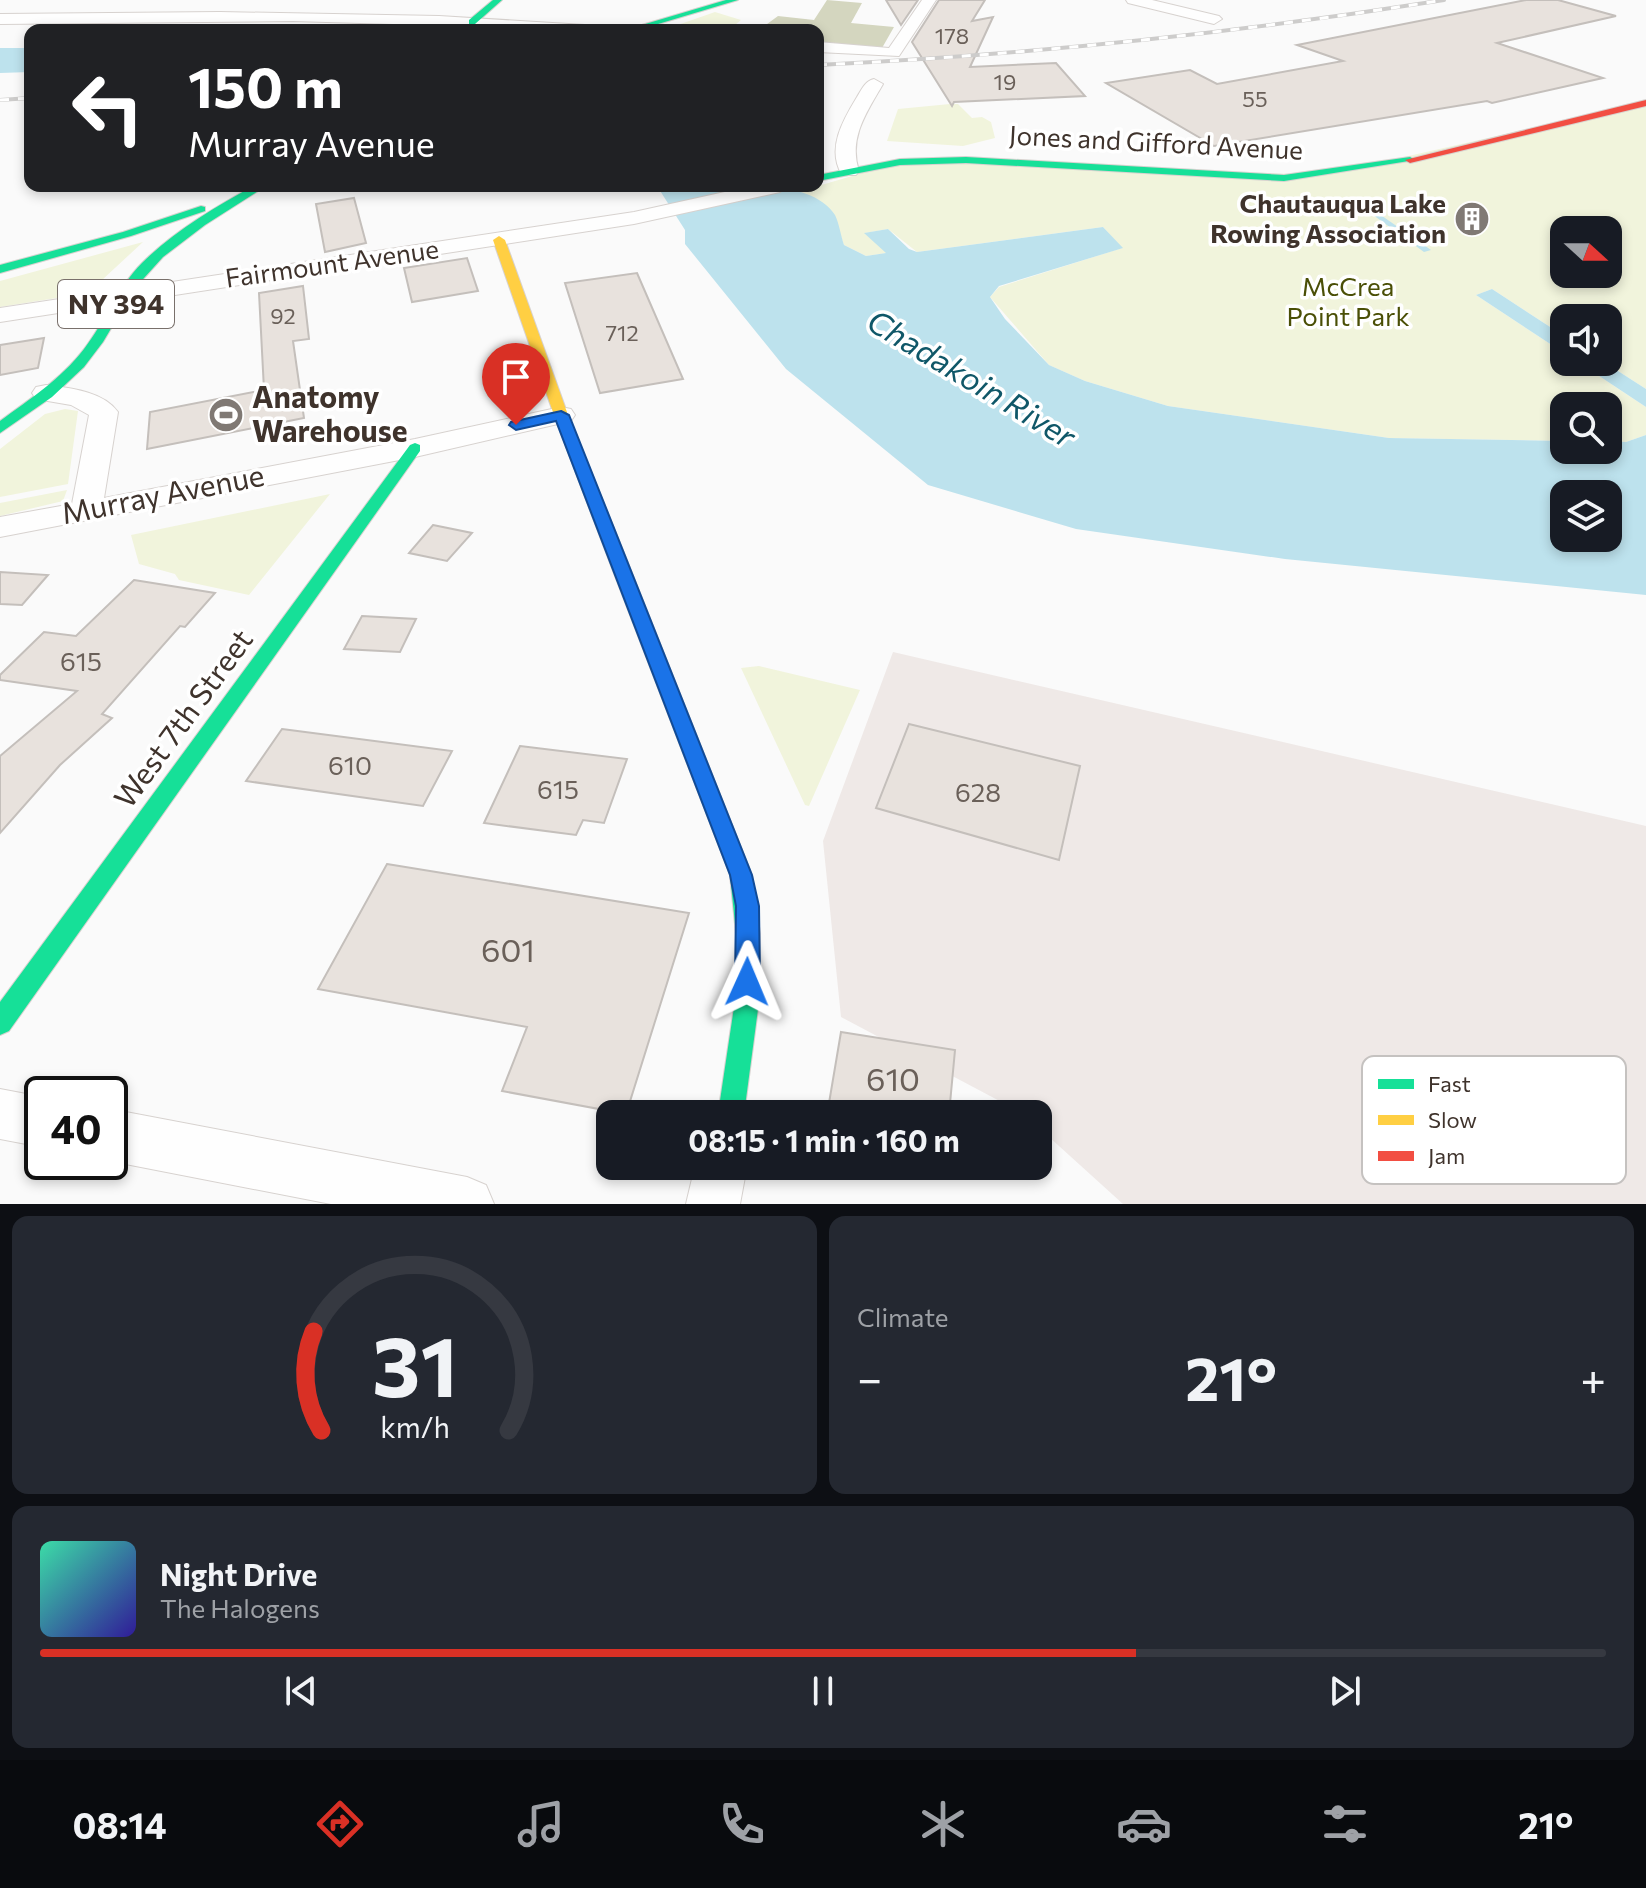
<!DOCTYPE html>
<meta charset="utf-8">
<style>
body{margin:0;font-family:Commissioner,sans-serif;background:#242831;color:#f1f3f6;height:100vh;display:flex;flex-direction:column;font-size:30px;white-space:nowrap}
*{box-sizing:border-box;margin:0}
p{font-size:26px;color:#9ea1a6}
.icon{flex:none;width:44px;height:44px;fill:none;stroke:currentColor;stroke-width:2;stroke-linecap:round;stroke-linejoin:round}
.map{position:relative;height:1204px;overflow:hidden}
.side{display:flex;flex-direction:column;gap:12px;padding:12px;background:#0d0f14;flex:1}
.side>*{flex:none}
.hud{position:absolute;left:24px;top:24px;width:800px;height:168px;border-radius:16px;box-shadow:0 4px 12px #0003;background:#202124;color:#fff;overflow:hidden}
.needle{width:52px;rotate:111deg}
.controls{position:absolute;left:1550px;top:216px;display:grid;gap:16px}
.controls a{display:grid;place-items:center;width:72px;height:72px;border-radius:16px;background:#171b24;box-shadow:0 4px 12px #0003;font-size:40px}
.speed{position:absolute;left:24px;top:1076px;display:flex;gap:16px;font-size:40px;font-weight:700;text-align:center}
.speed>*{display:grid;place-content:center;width:104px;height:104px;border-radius:50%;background:#171b24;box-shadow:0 4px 12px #0003;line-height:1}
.speed .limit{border:4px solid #111;border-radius:12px;background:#fff;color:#111}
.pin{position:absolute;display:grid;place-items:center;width:68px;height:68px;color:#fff;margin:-82px -34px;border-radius:50% 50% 50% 0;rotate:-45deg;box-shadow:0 0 8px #0007}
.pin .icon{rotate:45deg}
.me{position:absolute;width:88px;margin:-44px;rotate:1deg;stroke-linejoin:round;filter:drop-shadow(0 0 6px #0008)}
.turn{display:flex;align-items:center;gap:28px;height:168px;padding:0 32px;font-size:36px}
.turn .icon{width:104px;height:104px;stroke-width:2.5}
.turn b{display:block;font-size:56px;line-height:68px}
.big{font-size:60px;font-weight:700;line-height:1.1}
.side .card{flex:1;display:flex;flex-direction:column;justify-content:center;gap:12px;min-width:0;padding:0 28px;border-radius:16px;background:#242831}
.side .dial{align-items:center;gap:0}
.dial svg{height:208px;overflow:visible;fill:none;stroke:#363941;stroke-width:7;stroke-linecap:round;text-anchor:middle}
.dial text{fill:#f1f3f6;stroke:none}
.song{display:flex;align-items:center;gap:24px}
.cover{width:96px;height:96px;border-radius:12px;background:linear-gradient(135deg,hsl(160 70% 55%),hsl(250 70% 35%))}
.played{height:8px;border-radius:4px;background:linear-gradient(90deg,#d93025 70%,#363941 70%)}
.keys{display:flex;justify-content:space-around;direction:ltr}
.heat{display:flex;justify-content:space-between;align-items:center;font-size:44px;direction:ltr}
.side .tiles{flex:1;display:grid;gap:12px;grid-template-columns:1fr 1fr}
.card:last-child{grid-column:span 2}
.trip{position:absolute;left:596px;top:1100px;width:456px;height:80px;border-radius:16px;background:#171b24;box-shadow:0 4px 12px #0003;font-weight:700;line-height:80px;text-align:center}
.menu{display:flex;height:128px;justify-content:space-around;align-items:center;background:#090b0e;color:#9ea1a6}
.menu .icon{width:56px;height:56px}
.menu .on{color:#d93025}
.menu b{font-size:36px;color:#f1f3f6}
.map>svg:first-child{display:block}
.built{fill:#efe9e7}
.green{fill:#f1f4dc;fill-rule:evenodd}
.forest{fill:#d4d6bf}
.water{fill:#bde2ed;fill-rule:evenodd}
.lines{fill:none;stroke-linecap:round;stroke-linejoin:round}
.stream{fill:#bde2ed;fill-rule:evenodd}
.building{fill:#e8e2dd;stroke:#c4bfbb;stroke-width:2}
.street-casing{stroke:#d7d2cf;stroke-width:2}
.fast-casing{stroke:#d7d2cf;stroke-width:2}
.slow-casing{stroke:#d7d2cf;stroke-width:2}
.jam-casing{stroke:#d7d2cf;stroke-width:2}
.street{fill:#fefefe;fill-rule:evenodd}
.fast{fill:#16e098;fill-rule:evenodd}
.slow{fill:#ffcf43;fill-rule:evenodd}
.jam{fill:#f24e42;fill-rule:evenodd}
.rail-casing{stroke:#cdcccb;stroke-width:4}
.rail{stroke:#fff;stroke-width:3;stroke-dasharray:9;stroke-linecap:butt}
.route{fill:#1a73e8;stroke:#114b97;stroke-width:2}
.labels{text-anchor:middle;stroke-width:7;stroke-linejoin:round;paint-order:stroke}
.far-number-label{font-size:22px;fill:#6a6059}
.far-street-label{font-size:26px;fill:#3f332c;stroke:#fff}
.far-poi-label{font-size:26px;font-weight:bold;fill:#3f332c;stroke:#fff;text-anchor:end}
.far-park-label{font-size:26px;fill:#4a4f06;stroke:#fff}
.number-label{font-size:26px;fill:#6a6059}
.shield{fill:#fff;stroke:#79706b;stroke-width:2}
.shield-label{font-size:28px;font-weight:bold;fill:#3f332c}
.poi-label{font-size:30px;font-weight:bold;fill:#3f332c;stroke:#fff;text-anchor:start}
.street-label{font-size:30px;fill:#3f332c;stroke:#fff}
.water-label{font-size:32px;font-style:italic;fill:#0f5768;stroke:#fff}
.near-number-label{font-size:32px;fill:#6a6059}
.key{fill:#fff;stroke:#c5c2c0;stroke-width:2}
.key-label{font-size:22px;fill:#3f332c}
</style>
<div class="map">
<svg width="1646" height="1204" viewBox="0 0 1646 1204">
<rect width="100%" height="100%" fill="#fafafa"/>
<path class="built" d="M 893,652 L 1646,826 L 1646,1204 L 1123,1204 L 1038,1127 L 1038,1114 L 1024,1114 L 841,1017 L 823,841 Z"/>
<path class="green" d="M 715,12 L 741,20 L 729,30 L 669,28 Z
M 1646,102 L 1646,389 L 1604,362 L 1608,362 L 1608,318 L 1564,318 L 1564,336 L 1492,289 L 1476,295 L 1564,353 L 1564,362 L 1578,362 L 1646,407 L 1646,435 L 1626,442 L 1608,441 L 1608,406 L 1564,406 L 1564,441 L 1389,438 L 1168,406 L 1085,381 L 1049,365 L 990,297 L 999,287 L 1122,248 L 1103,227 L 917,252 L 888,229 L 865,233 L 887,253 L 866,256 L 844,245 C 831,204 826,205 788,186 L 818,186 L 900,162 L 1325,175 ZM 1564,230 L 1608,230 L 1608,274 L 1564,274 Z
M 950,104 L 958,104 L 972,118 L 982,117 L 991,122 L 995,138 L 963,146 L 887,141 L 898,109 Z
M 143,242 L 88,293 L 0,307 L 0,281 Z
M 65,409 L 78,411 L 68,484 L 0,497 L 0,449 L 45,414 Z
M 67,490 L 63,501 L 0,516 L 0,503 Z
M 330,494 L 249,595 L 179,580 L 175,574 L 139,564 L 131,535 Z
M 759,666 L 860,690 L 809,806 L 805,805 L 741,668 Z"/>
<path class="forest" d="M 827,0 L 862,3 L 851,23 L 894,27 L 882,48 L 818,42 L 818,30 L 759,30 L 778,16 L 814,20 Z"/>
<path class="water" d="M 0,48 L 30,48 L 30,72 L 0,73 Z
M 657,186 C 702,186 808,172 835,215 C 839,223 841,236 844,245 L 866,256 L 886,253 L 864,233 L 888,229 L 909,249 L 917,252 L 1103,227 L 1123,248 L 999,286 L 990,297 L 1005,319 L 1049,365 L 1085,381 L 1168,406 L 1389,438 L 1564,441 L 1564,450 L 1608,450 L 1608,441 L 1626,442 L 1646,435 L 1646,595 L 1285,559 L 1076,529 L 928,485 L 786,369 L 685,244 L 685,230 ZM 1564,494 L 1608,494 L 1608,538 L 1564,538 Z
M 1492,289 L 1564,336 L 1564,353 L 1476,295 Z
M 1578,362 L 1604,362 L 1646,389 L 1646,407 Z"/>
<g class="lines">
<path class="stream" d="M 1358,202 L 1362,202 L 1431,250 L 1424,252 L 1358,204 Z"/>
</g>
<path class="building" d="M 886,0 L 918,0 L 901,25 Z
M 939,0 L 985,0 L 972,21 L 993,17 L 970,67 L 1056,63 L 1085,96 L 954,102 L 952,106 L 912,42 Z
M 1526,0 L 1558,0 L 1616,16 L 1497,43 L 1603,78 L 1492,103 L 1487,101 L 1214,146 L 1106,83 L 1190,70 L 1217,84 L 1343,61 L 1297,45 Z
M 354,198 L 366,243 L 325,252 L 316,204 Z
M 467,258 L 478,291 L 412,302 L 404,268 Z
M 637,273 L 683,379 L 600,393 L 565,283 Z
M 303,286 L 309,339 L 293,341 L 304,418 L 147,449 L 150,412 L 264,390 L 259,293 Z
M 44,338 L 38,368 L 0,375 L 0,345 Z
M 433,525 L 472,533 L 447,561 L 409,553 Z
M 0,572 L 48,575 L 22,605 L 0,604 Z
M 134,580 L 215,593 L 185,627 L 180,626 L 102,714 L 112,718 L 60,765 L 0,833 L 0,756 L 77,691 L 0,680 L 0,675 L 44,632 L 76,636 Z
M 362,616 L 416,619 L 400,652 L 344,649 Z
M 909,724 L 1080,766 L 1059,860 L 876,808 Z
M 282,729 L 452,751 L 423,806 L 246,781 Z
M 520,746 L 627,759 L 604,823 L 583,820 L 576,835 L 484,823 Z
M 387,864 L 689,913 L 626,1114 L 502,1091 L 527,1027 L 318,989 Z
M 841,1032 L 955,1050 L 949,1114 L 857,1114 L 828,1109 Z"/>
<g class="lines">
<defs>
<path id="street" d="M 922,0 L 936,0 L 899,56 L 818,52 L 818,42 L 889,48 Z
M 1126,0 L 1152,0 L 1219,16 L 1222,19 L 1214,24 L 1128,3 Z
M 220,12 L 439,16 L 585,25 L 593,30 L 293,21 L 0,24 L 0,14 Z
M 874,79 L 883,84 C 867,112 848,138 859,171 L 856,175 L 842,175 C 826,149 843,120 857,97 C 862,89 865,81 874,79 Z
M 752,186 L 790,186 L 780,192 L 634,224 L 0,322 L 0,308 L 634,212 Z
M 46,385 C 69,388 103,391 118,412 L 104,498 L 415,439 L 561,407 L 571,409 L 575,415 L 571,421 L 415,457 L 0,537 L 0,517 L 72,504 L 89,415 L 71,405 L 36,399 L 32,393 L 36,387 Z
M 0,1089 L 42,1097 L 42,1147 L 0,1139 Z
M 110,1109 L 467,1177 L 486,1185 L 494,1204 L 331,1204 L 110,1161 Z
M 695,1166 L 747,1166 L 740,1204 L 686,1204 Z"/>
<path id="fast" d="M 493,0 L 502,0 L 475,24 L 469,24 L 469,20 Z
M 726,0 L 738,0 L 638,30 L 625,30 Z
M 966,157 L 1284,175 L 1410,157 L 1415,160 L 1284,181 L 966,163 L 900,165 L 818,181 L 818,175 L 900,159 Z
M 253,186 L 266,186 L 205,225 L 163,257 L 135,288 L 103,342 L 84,367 L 52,397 L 0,433 L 0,421 C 30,399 61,379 84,349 C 105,322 117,288 142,263 C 174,231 214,208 253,186 Z
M 201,206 L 205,207 L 205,211 L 131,236 L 0,273 L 0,265 L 123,232 Z
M 415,443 L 420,445 L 420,451 L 9,1031 L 0,1035 L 0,1002 L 410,445 Z
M 619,557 L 628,563 L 752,875 L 760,934 L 760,994 L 744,1114 L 718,1114 L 736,994 L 736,934 L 730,875 L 610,563 Z"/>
<path id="slow" d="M 499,236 L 505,240 L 568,415 L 628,563 L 625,567 L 619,569 L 610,563 L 554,415 L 493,240 Z"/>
<path id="jam" d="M 1646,100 L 1646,106 L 1410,163 L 1405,160 Z"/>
</defs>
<use href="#street" class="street-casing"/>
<use href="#fast" class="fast-casing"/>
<use href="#slow" class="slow-casing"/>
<use href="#jam" class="jam-casing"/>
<use href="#street" class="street"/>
<use href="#fast" class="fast"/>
<use href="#slow" class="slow"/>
<use href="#jam" class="jam"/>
<defs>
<path id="rail" d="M 818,65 C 1028,55 1236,33 1444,0
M 0,100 L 30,98"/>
</defs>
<use href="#rail" class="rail-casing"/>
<use href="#rail" class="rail"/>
</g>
<path class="route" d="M 561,411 L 569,415 L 752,875 L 759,906 L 760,982 L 756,990 L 747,993 L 739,990 L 735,982 L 736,906 L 730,875 L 556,421 L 516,430 L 509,425 L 511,422 Z"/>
<defs>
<symbol id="building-disc" viewBox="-11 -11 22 22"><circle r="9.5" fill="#807974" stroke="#fff"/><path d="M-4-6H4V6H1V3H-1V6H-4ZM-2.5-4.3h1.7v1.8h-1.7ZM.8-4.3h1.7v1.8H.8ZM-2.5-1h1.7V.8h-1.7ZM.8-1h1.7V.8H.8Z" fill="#fff"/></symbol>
<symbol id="stadium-disc" viewBox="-11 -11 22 22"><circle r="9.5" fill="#807974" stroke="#fff"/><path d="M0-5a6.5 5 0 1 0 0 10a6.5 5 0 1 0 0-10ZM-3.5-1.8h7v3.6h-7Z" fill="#fff"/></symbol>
</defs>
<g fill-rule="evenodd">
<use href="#building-disc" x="1452" y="199" width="40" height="40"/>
<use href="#stadium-disc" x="206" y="395" width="40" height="40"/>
</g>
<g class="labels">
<g class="far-number-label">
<text x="952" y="44">178</text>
<text x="1005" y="90">19</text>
<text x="1255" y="107">55</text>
<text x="283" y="324">92</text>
<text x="622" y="341">712</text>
</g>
<g class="far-street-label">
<text transform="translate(1156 143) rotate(3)" y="9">Jones and Gifford Avenue</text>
<text transform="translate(332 264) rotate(-8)" y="9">Fairmount Avenue</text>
</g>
<g class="far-poi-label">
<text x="1446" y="213">Chautauqua Lake<tspan x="1446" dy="30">Rowing Association</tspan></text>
</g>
<g class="far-park-label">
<text x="1348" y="296">McCrea<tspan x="1348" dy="30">Point Park</tspan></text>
</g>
<g class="number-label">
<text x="81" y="671">615</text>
<text x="350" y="775">610</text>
<text x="558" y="799">615</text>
<text x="978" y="802">628</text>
</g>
<rect class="shield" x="58" y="280" width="116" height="48" rx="6"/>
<g class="shield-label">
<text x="116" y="314">NY 394</text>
</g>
<g class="poi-label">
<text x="252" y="408">Anatomy<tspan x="252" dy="34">Warehouse</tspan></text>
</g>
<g class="street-label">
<text transform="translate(163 495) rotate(-11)" y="10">Murray Avenue</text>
<text transform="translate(184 719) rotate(-54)" y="10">West 7th Street</text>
</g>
<g class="water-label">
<text transform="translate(971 379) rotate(31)" y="11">Chadakoin River</text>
</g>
<g class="near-number-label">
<text x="508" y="962">601</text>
<text x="893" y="1091">610</text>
</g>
</g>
<rect x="1362" y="1056" width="264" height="128" rx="12" class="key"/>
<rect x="1378" y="1079" width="36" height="10" fill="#16e098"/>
<rect x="1378" y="1115" width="36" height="10" fill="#ffcf43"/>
<rect x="1378" y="1151" width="36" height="10" fill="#f24e42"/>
<g class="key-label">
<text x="1428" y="1092">Fast</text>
<text x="1428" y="1128">Slow</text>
<text x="1428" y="1164">Jam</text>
</g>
</svg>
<div class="controls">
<a><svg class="needle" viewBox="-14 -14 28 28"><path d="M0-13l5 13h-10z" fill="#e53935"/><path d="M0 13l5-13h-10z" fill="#9ea1a6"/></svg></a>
<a><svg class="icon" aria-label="sound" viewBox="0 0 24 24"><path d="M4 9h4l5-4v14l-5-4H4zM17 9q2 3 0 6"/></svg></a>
<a><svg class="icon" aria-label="search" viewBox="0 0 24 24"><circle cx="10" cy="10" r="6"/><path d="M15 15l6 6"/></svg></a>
<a><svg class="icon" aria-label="layers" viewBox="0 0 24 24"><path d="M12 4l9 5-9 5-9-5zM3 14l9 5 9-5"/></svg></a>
</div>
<div class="speed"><div class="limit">40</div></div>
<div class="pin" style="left:516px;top:425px;background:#d93025"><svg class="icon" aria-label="arrive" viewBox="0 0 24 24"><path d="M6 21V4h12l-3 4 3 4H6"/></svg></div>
<svg class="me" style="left:747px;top:982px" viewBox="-20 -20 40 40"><path d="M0-17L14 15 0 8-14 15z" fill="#1a73e8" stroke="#fff" stroke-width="4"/></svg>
<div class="trip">08:15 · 1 min · 160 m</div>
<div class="hud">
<div class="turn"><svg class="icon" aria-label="left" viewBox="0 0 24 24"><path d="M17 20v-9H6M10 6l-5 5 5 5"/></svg><div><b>150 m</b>Murray Avenue</div></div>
</div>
</div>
<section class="side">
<div class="tiles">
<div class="card dial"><svg viewBox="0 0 100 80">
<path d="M14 69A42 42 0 1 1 86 69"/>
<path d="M14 69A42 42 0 0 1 11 31" stroke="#d93025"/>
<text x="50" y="56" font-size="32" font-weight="700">31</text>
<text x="50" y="72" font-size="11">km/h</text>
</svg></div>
<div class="card"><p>Climate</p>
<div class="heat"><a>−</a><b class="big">21°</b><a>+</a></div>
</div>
<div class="card">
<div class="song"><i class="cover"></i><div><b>Night Drive</b><p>The Halogens</p></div></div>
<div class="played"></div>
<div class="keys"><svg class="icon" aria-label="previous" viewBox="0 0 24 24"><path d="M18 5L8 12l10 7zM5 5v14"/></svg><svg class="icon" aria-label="pause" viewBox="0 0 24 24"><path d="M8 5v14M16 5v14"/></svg><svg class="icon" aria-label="next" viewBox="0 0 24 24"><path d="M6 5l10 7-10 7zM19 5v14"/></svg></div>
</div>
</div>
</section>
<nav class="menu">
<b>08:14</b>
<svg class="icon on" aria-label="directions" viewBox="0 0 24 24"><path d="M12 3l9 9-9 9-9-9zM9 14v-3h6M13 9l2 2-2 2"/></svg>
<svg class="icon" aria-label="music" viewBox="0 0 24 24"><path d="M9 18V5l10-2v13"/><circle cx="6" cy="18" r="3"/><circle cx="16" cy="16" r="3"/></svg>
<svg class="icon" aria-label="phone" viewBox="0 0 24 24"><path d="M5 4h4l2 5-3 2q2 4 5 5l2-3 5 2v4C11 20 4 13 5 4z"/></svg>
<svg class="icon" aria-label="climate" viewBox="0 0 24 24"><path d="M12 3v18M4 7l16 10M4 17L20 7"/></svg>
<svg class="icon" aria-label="car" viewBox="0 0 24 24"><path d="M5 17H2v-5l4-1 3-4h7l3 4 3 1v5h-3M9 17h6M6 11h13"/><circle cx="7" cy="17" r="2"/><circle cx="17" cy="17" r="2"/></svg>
<svg class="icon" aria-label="filters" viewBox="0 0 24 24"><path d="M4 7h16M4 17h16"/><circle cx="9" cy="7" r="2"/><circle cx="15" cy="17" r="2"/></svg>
<b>21°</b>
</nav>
